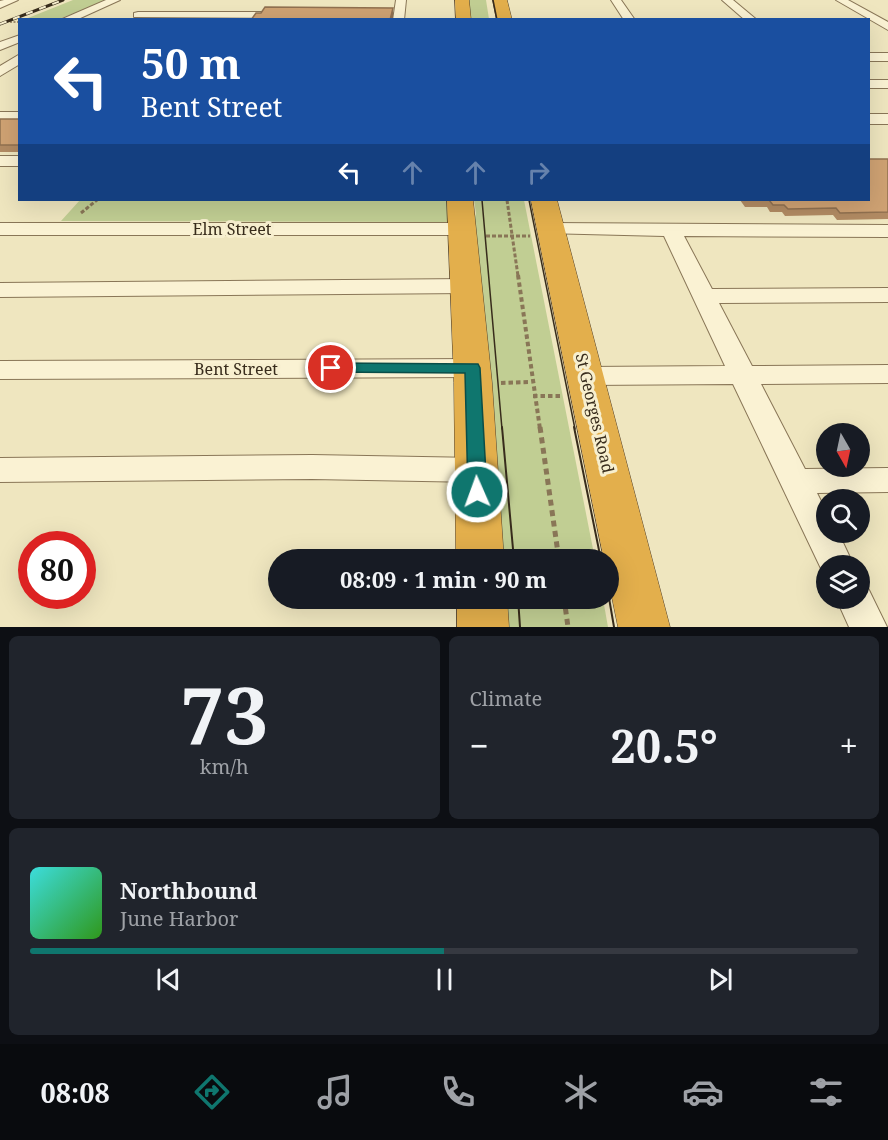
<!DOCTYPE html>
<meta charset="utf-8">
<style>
body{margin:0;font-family:"Noto Serif",serif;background:#20242c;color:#f1f3f6;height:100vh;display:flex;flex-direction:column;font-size:22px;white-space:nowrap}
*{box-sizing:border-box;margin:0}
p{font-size:20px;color:#9ea1a6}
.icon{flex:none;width:33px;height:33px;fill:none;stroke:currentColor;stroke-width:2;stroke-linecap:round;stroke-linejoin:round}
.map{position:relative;height:627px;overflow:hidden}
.panel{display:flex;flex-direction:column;gap:9px;padding:9px;background:#0d0f14;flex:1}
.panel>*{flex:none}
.banner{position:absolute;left:18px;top:18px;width:852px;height:183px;border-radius:0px;box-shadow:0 6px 24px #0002;background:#1a4fa0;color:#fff;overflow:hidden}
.needle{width:39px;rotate:171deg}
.tools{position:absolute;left:816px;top:423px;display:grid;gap:12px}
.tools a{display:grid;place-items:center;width:54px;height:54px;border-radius:50%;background:#171b24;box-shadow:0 6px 24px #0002;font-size:30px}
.speed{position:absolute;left:18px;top:531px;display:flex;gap:12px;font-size:30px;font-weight:700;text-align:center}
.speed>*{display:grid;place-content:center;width:78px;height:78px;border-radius:50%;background:#171b24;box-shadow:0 6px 24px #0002;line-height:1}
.speed .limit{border:9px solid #d22;background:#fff;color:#111}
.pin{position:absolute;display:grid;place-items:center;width:51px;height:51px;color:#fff;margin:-26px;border:3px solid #fff;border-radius:50%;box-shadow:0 2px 6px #0007}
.me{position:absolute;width:66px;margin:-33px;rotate:358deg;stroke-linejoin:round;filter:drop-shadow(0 0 4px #0008)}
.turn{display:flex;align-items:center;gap:21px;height:126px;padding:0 24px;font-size:27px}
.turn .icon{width:78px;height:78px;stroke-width:2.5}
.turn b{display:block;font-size:42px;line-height:51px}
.lanes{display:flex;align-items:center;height:57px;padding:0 24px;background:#0003;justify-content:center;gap:30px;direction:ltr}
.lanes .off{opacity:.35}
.big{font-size:45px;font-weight:700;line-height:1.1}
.panel .card{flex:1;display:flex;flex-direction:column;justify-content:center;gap:9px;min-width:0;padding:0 21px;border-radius:9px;background:#20242c}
.panel .dial{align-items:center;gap:0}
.dial b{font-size:78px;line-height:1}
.song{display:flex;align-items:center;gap:18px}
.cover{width:72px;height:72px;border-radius:9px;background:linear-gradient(135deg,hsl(180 70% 55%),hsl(110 70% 35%))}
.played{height:6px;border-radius:3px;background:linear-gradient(90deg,#0f766e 50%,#363941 50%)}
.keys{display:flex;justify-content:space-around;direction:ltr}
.heat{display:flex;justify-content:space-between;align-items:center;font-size:33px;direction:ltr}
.panel .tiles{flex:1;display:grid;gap:9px;grid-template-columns:1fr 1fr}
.card:last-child{grid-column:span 2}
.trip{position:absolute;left:268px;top:549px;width:351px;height:60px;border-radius:30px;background:#171b24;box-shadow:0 6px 24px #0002;font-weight:700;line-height:60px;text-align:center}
.tabs{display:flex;height:96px;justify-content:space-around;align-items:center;background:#090b0e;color:#9ea1a6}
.tabs .icon{width:42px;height:42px}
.tabs .active{color:#0f766e}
.tabs b{font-size:27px;color:#f1f3f6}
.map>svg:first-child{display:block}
.green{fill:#c1ce93}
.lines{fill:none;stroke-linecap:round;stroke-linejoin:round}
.minor-casing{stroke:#897657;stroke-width:2}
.highway-casing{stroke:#56432b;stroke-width:1}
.path-far3{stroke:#897657;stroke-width:1.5;stroke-dasharray:2 1.5;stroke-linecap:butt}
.path-far2{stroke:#897657;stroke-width:3;stroke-dasharray:4 2;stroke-linecap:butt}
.path-far1{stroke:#897657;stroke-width:4;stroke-dasharray:4.5 3;stroke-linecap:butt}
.path{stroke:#897657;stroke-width:5;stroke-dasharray:6 4.5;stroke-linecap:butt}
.minor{fill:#faf2d3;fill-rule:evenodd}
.highway{fill:#e3af4c;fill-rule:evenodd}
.tram-far1{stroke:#382c1c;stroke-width:1.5}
.tram{stroke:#382c1c;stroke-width:2}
.rail-casing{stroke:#382c1c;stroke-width:3}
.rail{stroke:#f7efcf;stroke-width:2;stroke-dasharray:7;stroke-linecap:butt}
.wall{fill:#b28b63}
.shaded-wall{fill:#917150}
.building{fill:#cfa273;stroke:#917150;stroke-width:1.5}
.route{fill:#0f766e;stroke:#0a4d48;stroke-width:1.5}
.labels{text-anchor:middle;stroke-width:6;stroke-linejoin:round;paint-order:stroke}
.street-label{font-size:16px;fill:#382c1c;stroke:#f7efcf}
</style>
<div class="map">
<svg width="888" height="627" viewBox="0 0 888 627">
<rect width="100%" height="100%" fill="#efe6bf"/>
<path class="green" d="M 73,0 L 109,0 L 59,19 L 23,20 Z
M 466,0 L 486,0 L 489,19 L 468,19 Z
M 80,200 L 449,200 L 448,222 L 61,221 Z
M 474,200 L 524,200 L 595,559 L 500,559 L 472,229 L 476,213 Z
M 503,599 L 603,599 L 608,627 L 505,627 Z"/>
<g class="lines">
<defs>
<path id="minor" d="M 4,0 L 18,0 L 0,8 L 0,1 Z
M 106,0 L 120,0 L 76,20 L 60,20 Z
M 396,0 L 406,0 L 404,20 L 393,20 Z
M 611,0 L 621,0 L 635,20 L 624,20 Z
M 722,0 L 733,0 L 757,20 L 745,20 Z
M 836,0 L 848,0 L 888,22 L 888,30 Z
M 138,12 L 285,12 L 290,15 L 285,18 L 134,17 L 134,13 Z
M 20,35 L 20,42 L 0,50 L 0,42 Z
M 868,53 L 888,53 L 888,61 L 868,61 Z
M 20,54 L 20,64 L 0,76 L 0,66 Z
M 868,80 L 888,80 L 888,88 L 868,88 Z
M 0,112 L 20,112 L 20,122 L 0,122 Z
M 868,114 L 888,114 L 888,124 L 868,124 Z
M 0,156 L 20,156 L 20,166 L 0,166 Z
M 0,223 L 464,223 L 471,225 L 474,229 L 471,233 L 464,235 L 0,235 Z
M 551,223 L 888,225 L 888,237 L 684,236 L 712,289 L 888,288 L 888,302 L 719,303 L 752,366 L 888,365 L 888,383 L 761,384 L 805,469 L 888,468 L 888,492 L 817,493 L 826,511 L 826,532 L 838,532 L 854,566 L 826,566 L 826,578 L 825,577 L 733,384 L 587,385 L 578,382 L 574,376 L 578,370 L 587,367 L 725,366 L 664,236 L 544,233 L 541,229 L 544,225 Z
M 468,279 L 476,281 L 479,286 L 476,291 L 468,293 L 0,297 L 0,283 Z
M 472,359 L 481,362 L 485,368 L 481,374 L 472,377 L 0,379 L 0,361 Z
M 312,455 L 477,458 L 488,462 L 492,470 L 488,478 L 477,482 L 312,479 L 0,482 L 0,458 Z
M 860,583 L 867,586 L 887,627 L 849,627 L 836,598 L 860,598 Z"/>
<path id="highway" d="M 455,0 L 469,0 L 471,20 L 456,20 Z
M 493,0 L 507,0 L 512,20 L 497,20 Z
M 447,200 L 473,200 L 492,383 L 504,560 L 456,560 L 454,383 Z
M 531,200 L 557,200 L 670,627 L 618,627 L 609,583 L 609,560 L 604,560 Z
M 457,598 L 507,598 L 509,627 L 457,627 Z"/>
</defs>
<use href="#minor" class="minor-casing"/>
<use href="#highway" class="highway-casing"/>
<path class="path-far3" d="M 10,22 L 20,22"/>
<path class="path-far2" d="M 507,200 L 518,276
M 81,213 L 97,200
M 486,236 L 530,236"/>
<path class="path-far1" d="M 518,275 L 540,429
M 501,383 L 531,382
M 533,396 L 563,396"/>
<path class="path" d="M 540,427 L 559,560
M 564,598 L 568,627"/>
<use href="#minor" class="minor"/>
<use href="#highway" class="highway"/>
<path class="tram-far1" d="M 493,0 L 497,20
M 482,200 L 502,429
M 529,200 L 575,429"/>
<path class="tram" d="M 502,427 L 514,560
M 574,427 L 601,560
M 518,598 L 520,627
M 609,598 L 614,627"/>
<defs>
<path id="rail" d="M 0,24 L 63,0"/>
</defs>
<use href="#rail" class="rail-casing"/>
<use href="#rail" class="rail"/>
</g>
<path class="wall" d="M 0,119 L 20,119 L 20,152 L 0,152 Z
M 888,159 L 888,219 L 837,220 L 833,215 L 785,216 L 782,212 L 770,212 L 767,207 L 745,207 L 740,200 L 868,200 Z"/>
<path class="shaded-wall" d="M 393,8 L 393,20 L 390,20 Z"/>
<path class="building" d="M 265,7 L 393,8 L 390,20 L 251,20 L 256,13 L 261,13 Z
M 0,119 L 20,119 L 20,145 L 0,145 Z
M 868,159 L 888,159 L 888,212 L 840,213 L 836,208 L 788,209 L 784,205 L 773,205 L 769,200 L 747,200 L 868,200 Z"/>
<path class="route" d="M 331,363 L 478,364 L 480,368 L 487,492 L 484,497 L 477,499 L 471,497 L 468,492 L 465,373 L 325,372 L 323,368 L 325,365 Z"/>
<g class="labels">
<g class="street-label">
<text x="232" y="235">Elm Street</text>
<text x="236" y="375">Bent Street</text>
<text transform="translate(595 413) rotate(77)" y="6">St Georges Road</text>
</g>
</g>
</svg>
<div class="tools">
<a><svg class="needle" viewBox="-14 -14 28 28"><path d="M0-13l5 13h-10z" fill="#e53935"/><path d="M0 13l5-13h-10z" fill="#9ea1a6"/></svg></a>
<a><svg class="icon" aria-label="search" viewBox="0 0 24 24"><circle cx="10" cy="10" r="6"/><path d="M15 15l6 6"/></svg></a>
<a><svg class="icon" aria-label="layers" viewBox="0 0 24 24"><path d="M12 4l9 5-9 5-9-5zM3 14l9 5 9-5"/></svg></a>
</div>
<div class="speed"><div class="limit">80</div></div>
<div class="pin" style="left:331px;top:368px;background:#d93025"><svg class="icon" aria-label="arrive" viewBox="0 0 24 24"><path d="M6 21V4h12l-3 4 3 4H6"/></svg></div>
<svg class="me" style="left:477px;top:492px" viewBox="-20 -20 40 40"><circle r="17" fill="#0f766e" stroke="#fff" stroke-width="3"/><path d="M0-11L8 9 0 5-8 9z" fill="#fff"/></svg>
<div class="trip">08:09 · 1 min · 90 m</div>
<div class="banner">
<div class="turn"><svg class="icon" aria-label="left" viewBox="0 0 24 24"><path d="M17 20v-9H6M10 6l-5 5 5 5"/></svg><div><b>50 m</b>Bent Street</div></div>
<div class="lanes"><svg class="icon" aria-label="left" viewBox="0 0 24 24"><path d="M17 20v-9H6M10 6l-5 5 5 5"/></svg><svg class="icon off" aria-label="ahead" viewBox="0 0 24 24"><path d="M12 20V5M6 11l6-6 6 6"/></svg><svg class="icon off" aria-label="ahead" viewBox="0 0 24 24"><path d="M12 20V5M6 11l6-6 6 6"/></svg><svg class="icon off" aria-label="right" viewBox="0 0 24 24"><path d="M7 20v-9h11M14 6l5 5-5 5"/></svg></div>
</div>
</div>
<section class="panel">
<div class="tiles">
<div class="card dial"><b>73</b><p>km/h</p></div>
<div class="card"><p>Climate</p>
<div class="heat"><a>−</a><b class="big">20.5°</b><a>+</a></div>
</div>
<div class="card">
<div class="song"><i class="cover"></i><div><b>Northbound</b><p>June Harbor</p></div></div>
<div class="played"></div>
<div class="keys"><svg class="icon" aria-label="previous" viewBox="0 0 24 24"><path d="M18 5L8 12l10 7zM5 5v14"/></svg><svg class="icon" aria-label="pause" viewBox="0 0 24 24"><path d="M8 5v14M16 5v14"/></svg><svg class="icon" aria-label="next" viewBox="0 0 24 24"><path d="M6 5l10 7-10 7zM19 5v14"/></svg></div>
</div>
</div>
</section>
<nav class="tabs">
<b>08:08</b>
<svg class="icon active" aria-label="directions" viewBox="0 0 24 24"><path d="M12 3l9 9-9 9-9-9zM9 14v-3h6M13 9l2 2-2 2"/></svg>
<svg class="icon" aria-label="music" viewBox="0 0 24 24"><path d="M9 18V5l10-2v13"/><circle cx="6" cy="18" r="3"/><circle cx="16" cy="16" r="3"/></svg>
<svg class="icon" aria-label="phone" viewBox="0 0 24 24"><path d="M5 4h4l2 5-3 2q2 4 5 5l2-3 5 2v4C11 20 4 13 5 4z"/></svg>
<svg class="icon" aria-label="climate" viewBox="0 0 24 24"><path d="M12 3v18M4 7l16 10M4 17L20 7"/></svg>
<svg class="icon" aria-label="car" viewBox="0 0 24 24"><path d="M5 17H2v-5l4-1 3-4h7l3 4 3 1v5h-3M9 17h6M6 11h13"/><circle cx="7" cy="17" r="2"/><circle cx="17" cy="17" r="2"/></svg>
<svg class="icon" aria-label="filters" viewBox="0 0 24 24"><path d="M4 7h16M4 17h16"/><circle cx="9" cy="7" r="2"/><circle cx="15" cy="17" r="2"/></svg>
</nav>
